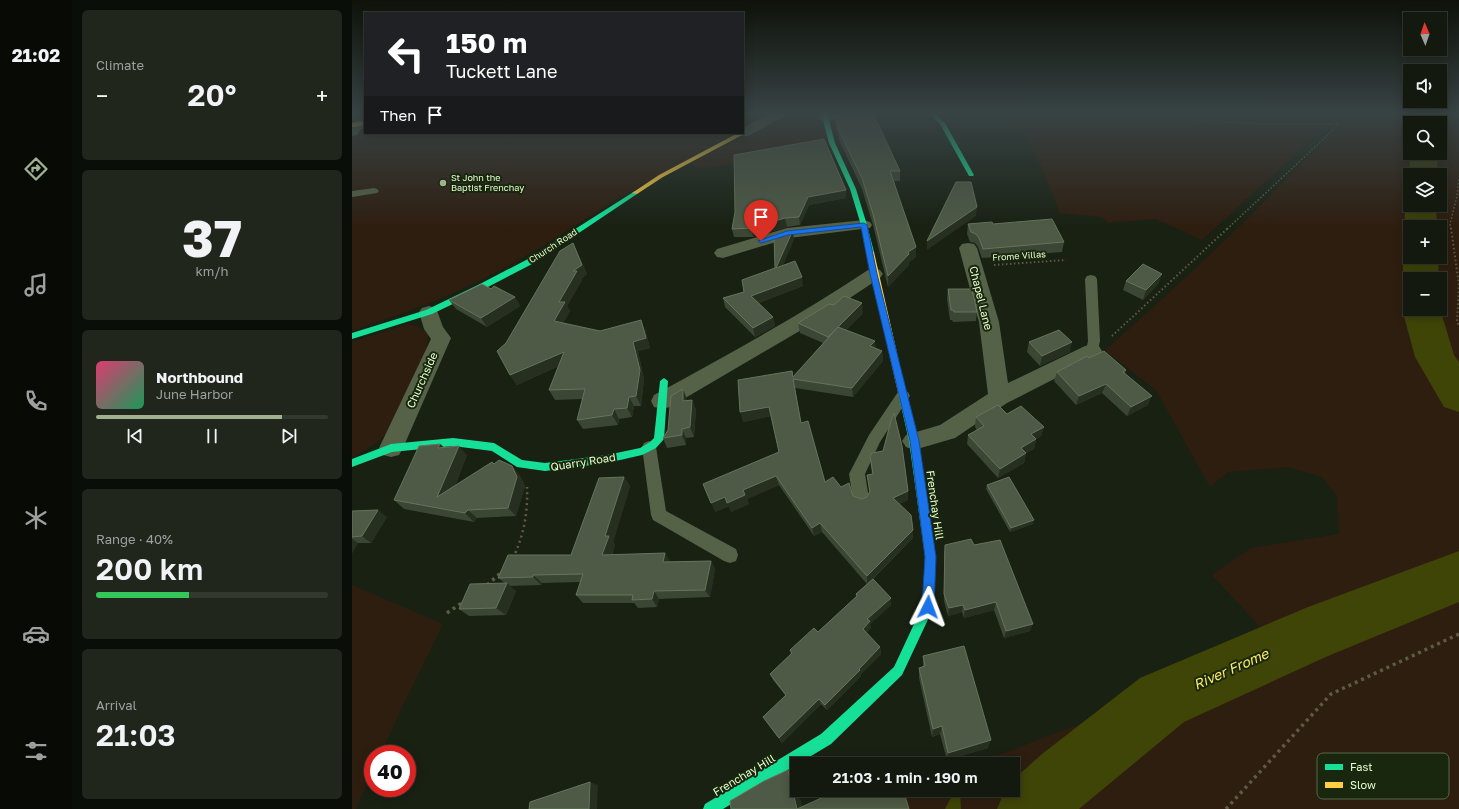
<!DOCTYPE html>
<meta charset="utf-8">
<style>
body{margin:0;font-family:"Golos Text",sans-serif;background:#20261c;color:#f1f3f6;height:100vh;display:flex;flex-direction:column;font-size:15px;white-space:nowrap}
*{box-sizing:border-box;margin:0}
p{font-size:13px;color:#9da09e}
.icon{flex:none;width:22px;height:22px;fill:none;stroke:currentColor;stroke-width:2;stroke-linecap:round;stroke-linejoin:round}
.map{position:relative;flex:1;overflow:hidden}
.sheet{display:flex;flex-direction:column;gap:10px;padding:10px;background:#0a0e08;width:280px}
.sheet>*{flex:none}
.hud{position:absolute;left:12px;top:12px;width:380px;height:122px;border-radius:0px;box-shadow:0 2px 10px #0003,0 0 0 1px #32382e;background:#202124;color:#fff;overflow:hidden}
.needle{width:26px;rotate:358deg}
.buttons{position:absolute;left:1051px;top:12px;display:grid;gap:8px}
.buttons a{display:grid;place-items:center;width:44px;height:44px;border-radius:0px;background:#13190e;box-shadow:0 2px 10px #0003,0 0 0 1px #32382e;font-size:20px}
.speed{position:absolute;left:12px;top:745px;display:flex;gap:8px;font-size:20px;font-weight:700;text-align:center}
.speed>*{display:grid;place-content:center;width:52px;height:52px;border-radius:50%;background:#13190e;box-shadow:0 2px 10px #0003,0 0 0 1px #32382e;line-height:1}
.speed .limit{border:6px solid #d22;background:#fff;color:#111}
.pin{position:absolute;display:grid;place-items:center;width:34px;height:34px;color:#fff;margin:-41px -17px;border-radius:50% 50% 50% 0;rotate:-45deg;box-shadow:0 0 4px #0007}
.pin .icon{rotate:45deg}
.me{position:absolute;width:44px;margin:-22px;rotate:3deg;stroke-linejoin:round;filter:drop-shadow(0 0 3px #0008)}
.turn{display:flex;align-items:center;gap:14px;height:84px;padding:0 16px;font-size:18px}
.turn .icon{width:52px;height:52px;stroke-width:2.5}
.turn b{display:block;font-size:28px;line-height:34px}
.then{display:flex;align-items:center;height:38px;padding:0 16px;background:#0003;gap:8px;font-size:15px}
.big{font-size:30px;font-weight:600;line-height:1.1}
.sheet .widget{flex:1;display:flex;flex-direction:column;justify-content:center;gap:6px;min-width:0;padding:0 14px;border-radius:6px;background:#20261c}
.sheet .dial{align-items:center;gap:0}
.dial b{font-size:52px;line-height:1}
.song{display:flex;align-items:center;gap:12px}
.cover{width:48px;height:48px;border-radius:6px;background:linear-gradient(135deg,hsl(340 70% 55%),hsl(150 70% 35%))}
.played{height:4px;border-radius:2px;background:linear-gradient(90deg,#a0b190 80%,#32382e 80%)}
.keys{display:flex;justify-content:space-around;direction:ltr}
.heat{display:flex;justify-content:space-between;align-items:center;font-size:22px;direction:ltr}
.charge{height:6px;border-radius:3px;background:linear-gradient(90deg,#34c759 40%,#32382e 0)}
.trip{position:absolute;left:438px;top:757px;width:230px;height:40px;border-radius:0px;background:#13190e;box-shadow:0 2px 10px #0003,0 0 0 1px #32382e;font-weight:600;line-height:40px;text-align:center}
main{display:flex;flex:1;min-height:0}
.tab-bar{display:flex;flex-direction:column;width:72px;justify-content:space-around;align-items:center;background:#080a06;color:#9da09e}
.tab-bar .icon{width:28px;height:28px}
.tab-bar .on{color:#a0b190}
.tab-bar b{font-size:18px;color:#f1f3f6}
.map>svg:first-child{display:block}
.green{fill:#2e1e10;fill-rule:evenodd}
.water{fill:#3f4407}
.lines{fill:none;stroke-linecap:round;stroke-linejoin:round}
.river{fill:#3f4407;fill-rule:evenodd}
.path-far3{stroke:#5f5b43;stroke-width:1.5;stroke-dasharray:1.5 2;stroke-linecap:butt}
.path-far2{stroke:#5f5b43;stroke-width:2;stroke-dasharray:1.5 2.5;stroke-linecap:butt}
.path-far1{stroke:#5f5b43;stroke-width:2.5;stroke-dasharray:2 3.5;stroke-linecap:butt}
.path{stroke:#5f5b43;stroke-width:3.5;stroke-dasharray:3 4;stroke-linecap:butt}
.lane{fill:#556247;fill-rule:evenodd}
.street{fill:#556247;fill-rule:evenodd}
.fast{fill:#16e098;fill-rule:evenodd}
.slow{fill:#ffcf43;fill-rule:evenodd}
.wall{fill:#3c4634}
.shaded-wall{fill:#262f20}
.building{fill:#4e5a45;stroke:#66745b}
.route{fill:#1a73e8;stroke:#114b97}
.poi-dot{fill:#a0b190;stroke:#18270d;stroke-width:1.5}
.labels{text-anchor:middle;stroke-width:4;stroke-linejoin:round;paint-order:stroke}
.far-poi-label{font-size:9px;fill:#e8ffd3;stroke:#18270d;text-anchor:start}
.far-street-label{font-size:9px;fill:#e8ffd3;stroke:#18270d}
.street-label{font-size:11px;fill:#e8ffd3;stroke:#18270d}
.near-water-label{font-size:14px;font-style:italic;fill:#ffec61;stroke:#18270d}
.key{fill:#18270d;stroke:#566848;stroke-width:1}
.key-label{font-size:11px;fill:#e8ffd3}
</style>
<main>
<nav class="tab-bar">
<b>21:02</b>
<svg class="icon on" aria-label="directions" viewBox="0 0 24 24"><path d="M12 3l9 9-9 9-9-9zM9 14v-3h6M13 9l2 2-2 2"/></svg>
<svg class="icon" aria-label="music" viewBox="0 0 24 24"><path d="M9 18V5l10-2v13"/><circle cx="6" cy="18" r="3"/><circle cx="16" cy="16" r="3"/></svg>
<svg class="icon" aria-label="phone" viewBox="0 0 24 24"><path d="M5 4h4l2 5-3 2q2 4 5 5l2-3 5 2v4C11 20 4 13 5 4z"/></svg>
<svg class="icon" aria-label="climate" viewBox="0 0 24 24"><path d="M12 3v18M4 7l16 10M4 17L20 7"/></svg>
<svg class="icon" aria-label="car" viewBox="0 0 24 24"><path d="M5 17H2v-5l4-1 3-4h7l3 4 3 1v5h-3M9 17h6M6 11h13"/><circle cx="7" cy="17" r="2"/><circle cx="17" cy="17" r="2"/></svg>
<svg class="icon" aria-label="filters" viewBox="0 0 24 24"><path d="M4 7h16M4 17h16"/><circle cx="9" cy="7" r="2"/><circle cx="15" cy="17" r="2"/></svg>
</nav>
<section class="sheet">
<div class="widget"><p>Climate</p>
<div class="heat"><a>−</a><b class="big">20°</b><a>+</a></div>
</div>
<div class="widget dial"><b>37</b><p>km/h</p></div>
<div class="widget">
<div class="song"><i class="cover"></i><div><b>Northbound</b><p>June Harbor</p></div></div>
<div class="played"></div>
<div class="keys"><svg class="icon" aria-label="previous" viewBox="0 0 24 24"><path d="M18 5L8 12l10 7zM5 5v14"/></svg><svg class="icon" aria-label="pause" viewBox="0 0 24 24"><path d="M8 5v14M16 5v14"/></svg><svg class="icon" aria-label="next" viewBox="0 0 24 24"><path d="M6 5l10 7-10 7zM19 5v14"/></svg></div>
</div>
<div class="widget"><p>Range · 40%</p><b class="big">200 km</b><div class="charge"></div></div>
<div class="widget"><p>Arrival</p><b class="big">21:03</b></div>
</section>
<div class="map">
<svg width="1107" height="809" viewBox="0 0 1107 809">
<rect width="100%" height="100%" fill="#192113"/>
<path class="green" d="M 391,113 L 422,113 L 391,129 Z
M 436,113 L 466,113 L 478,145 L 350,169 L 337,164 Z
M 662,113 L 720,113 L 724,118 L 753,121 L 810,113 L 984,113 L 972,128 L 850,240 L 804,219 L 756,223 L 750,217 L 708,213 L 690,168 Z
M 998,113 L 1107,113 L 1107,809 L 508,809 L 557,790 L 661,790 L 661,764 L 624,764 L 735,721 L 908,627 L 860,575 L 899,548 L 987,534 L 985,496 L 970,477 L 936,467 L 876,472 L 858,487 L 804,390 L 755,352 L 754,349 C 839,275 921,196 998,113 ZM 1058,123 L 1088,123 L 1088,153 L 1058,153 ZM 1058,175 L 1088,175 L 1088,205 L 1058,205 ZM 1058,227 L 1088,227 L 1088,257 L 1058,257 ZM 1058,279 L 1088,279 L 1088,309 L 1058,309 Z
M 13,127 L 13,133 L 383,133 L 269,197 L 257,186 L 268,197 C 216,230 164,265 108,290 C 73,306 36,318 0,331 L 0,129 Z
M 56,324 L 67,327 L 76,334 L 74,351 L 35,433 L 24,443 L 0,458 L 0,342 Z
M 0,585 L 91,624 L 52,703 L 29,754 L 21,754 L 21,771 L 4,809 L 0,809 Z"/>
<path class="water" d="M 603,790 L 608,790 L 609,809 L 593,809 Z"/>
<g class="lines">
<path class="river" d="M 1065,113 L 1091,113 L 1090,123 L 1088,126 L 1088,123 L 1064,123 Z
M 1059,153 L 1087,153 L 1084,175 L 1058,175 L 1058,179 L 1056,175 Z
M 1058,199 L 1058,205 L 1084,205 L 1085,227 L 1058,227 L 1058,234 C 1051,224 1051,209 1058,199 Z
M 1057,250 L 1058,257 L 1086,257 L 1087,279 L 1058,279 L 1058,287 L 1057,287 C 1049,276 1049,261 1057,250 Z
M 1056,300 L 1058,300 L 1058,309 L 1088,309 L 1102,355 L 1107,362 L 1107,412 L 1092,407 L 1063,357 L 1050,309 Z
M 1107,551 L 1107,602 L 976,656 L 832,722 L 727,809 L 645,809 L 653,790 L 661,790 L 661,780 L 690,754 L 788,678 L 956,607 Z"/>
<path class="path-far3" d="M 822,113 L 819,119 L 918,124 L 986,124
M 875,229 L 977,134 L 986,124 L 992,113
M 1099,229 L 1098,224 L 1105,196 L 1107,178"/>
<path class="path-far2" d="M 1099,228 L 1107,285 L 1105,321 L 1107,326
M 642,265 L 714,260
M 760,336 L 876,228"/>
<path class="path-far1" d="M 161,558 C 172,535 176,512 175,487"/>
<path class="path" d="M 135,585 L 151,571
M 95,613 L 111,602
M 874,809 L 979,694 L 1107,634"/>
<path class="lane" d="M 22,188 L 25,189 L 27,191 L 25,193 L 0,197 L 0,191 Z
M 739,275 L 743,276 L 745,279 L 748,341 L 745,354 L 740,356 L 735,354 L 734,351 L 736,341 L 733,279 L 735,276 Z
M 551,391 L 556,392 L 558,396 L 528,442 L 513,474 L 517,499 L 515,504 L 509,506 L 503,504 L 501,499 L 497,474 L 517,435 L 546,392 Z
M 297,441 L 302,443 L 304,447 L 314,511 L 384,549 L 386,555 L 384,561 L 378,563 L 372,561 L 301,520 L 299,515 L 290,447 L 292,443 Z"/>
<path class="street" d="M 418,113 L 434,113 L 433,116 L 396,136 L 386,136 L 384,133 L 391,133 L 391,128 Z
M 472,113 L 497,113 L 496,116 L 473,121 L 468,120 L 466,117 L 468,114 Z
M 6,120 L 11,121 L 13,124 L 5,135 L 0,136 L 0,123 Z
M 512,220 L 518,222 L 520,225 L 518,228 L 437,238 L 371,258 L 365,257 L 362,253 L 365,249 L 435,228 Z
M 616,243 L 622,244 L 625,248 L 647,322 L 656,383 L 733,346 L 740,344 L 747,346 L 750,351 L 747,356 L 655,403 L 603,438 L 562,450 L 554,447 L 550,441 L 554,435 L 588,425 L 636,394 L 627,322 L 607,248 L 610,244 Z
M 522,268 L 528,270 L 531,274 L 528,278 L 451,329 L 318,407 L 310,409 L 302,407 L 299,401 L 302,395 C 375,355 447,316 516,270 Z
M 77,306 L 84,308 L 91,327 L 99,338 L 51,448 L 47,455 L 39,457 L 31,455 L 27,448 L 79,339 L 72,329 L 67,312 L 70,308 Z"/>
<path class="fast" d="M 469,113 L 475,113 L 483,143 L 504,189 L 515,225 L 522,252 L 520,253 L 516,253 L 514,252 L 509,225 L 498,189 L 477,143 Z
M 577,113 L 582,113 L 593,123 L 622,175 L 621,176 L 617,176 L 588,124 Z
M 283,191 L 286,193 L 285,194 L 182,263 L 132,289 L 80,314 L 0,339 L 0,333 L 74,310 L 126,285 L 176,259 Z
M 312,378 L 316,381 L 312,439 L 304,448 L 290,455 L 255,463 L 193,471 L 165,467 L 140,451 L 101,446 L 40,452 L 0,467 L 0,459 L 39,444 L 101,438 L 142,443 L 170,460 L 193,463 L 255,455 L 288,448 L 298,442 L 302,438 L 308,381 Z
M 551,394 L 555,397 L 567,441 L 583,557 L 582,607 L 580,611 L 550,675 L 479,744 L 371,809 L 351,809 L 353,804 L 469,734 L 542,667 L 570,607 L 573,557 L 557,441 L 547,397 Z"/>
<path class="slow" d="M 13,121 L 13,125 L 0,127 L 0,123 Z
M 391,132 L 393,133 L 392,134 L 311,177 L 285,194 L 280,193 L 307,175 L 386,133 L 391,133 Z
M 518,250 L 522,252 L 555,397 L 551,400 L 547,397 L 514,252 Z"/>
</g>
<path class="wall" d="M 483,116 L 548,171 L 548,181 L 542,181 L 564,257 L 557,262 L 557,265 L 536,287 L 521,225 L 510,189 L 488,142 L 484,126 Z
M 494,190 L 494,198 L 457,205 L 448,225 L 435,227 L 401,237 L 382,237 L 380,229 Z
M 616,224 L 641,224 L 712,242 L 710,252 L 630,258 L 626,247 L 623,243 L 618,242 L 615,234 Z
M 442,239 L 431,265 L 451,286 L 407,303 L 421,317 L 423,326 L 403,337 L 373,307 L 371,298 L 392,292 L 423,268 Z
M 221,243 L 235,274 L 229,279 L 230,280 L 215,306 L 218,311 L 211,323 L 248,331 L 293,329 L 298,348 L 286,351 L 292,379 L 289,406 L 282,406 L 280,417 L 267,419 L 266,425 L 231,429 L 225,420 L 230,399 L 203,400 L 197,390 L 207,366 L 165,385 L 158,375 L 154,343 Z
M 810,274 L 806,284 L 791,300 L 771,290 L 774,281 Z
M 139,289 L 163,297 L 168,306 L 135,327 L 104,309 L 97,300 Z
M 596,289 L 625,312 L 624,321 L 601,322 L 600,320 L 598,320 L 595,299 Z
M 482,305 L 511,313 L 494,330 L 524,348 L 530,351 L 531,361 L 501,397 L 443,388 L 449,423 L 473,482 L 489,487 L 501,496 L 509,499 L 515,497 L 517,492 L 515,475 L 520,475 L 518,456 L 556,500 L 547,504 L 561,538 L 516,584 L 539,605 L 518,624 L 519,628 L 514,633 L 528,647 L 529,654 L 509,674 L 509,676 L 475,710 L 469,704 L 430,743 L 411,717 L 434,696 L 421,680 L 418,674 L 439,654 L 438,650 L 466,632 L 504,597 L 504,594 L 515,584 L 470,532 L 462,536 L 427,485 L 395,499 L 397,504 L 379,512 L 377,506 L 363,512 L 427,452 L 419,416 L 391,422 L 441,377 L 471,343 L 448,333 L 446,323 Z
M 677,342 L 718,352 L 688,366 L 675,352 Z
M 737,358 L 774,370 L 773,374 L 796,405 L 775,416 L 750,393 L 724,405 L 702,381 L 705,372 Z
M 335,399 L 335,401 L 344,409 L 342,437 L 334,438 L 334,445 L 315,448 L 311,438 Z
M 655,414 L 692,427 L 689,436 L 684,439 L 682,449 L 674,453 L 672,463 L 646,478 L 615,444 L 616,435 L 625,430 L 623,427 L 624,417 Z
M 88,444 L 92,447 L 115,455 L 103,486 L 142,464 L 160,466 L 168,476 L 173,486 L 164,516 L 125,518 L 122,522 L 52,509 L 42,500 Z
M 272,477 L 278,486 L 261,542 L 263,545 L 260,555 L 313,553 L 318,562 L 359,561 L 363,569 L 358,597 L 307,599 L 305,607 L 286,608 L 282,603 L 231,603 L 224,595 L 229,582 L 190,583 L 189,585 L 157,586 L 164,591 L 154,615 L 117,616 L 107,609 L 153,583 L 146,578 L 219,555 Z
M 635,485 L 681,524 L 658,532 L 634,489 Z
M 0,511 L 35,517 L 19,543 L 6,543 L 0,553 Z
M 593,545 L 622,545 L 678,631 L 652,638 L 642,610 L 612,618 L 610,612 L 596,616 L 592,601 L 592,553 Z
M 571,656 L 636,748 L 595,760 L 588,734 L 580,737 L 567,678 L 567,668 L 571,667 Z"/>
<path class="shaded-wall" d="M 494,190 L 494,198 L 457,205 L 448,225 L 447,217 L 456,197 Z
M 625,207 L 624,216 L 575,250 L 575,241 Z
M 433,218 L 435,227 L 401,237 L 400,228 Z
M 441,230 L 442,239 L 426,277 L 424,268 Z
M 221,243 L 235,274 L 229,279 L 230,280 L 215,306 L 218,311 L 207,331 L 202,321 L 207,302 L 221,271 Z
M 564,247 L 564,257 L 557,262 L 557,265 L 536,287 L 536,276 L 556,252 Z
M 810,274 L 806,284 L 791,300 L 794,290 Z
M 450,277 L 451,286 L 401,305 L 399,296 Z
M 163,297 L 168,306 L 135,327 L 129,318 Z
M 510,303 L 511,313 L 488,336 L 486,327 Z
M 421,317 L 423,326 L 403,337 L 401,328 Z
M 289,320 L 293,329 L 298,348 L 286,351 L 292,379 L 289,406 L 284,396 L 281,342 Z
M 523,341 L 524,350 L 518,346 Z
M 720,342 L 718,352 L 688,366 L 690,356 Z
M 530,351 L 531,361 L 501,397 L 500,388 Z
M 212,352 L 218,361 L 165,385 L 158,375 Z
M 754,384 L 750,393 L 724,405 L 727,396 Z
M 331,389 L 335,399 L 335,411 L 331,401 Z
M 800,396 L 796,405 L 775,416 L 779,407 Z
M 277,397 L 282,406 L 280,417 L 275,408 Z
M 340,400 L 344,409 L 342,437 L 338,427 Z
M 417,407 L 419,416 L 391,422 L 388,412 Z
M 262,409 L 267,419 L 266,425 L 260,415 Z
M 692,427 L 689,436 L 684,439 L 682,449 L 667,457 L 669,448 L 679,434 Z
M 330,429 L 334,438 L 334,445 L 330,435 Z
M 88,444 L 97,453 L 86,448 Z
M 107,446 L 115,455 L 95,506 L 85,497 Z
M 674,453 L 672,463 L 646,478 L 648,469 Z
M 160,466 L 168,476 L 173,486 L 164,516 L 156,508 Z
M 424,476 L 427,485 L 395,499 L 397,504 L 379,512 L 375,503 L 391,490 Z
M 272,477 L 278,486 L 261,542 L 263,545 L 257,564 L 250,555 L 253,536 Z
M 556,491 L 556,500 L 541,506 L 541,498 Z
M 373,497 L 377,506 L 363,512 L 359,503 Z
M 26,510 L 35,517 L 19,543 L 10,536 Z
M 116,510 L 125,518 L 122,522 L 113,513 Z
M 682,520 L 681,524 L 658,532 L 659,528 Z
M 468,523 L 470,532 L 462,536 L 460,528 Z
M 561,530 L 561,538 L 515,584 L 515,576 Z
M 0,539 L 6,543 L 0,553 Z
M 313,553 L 318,562 L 316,570 L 311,562 Z
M 359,561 L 363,569 L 358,597 L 353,590 Z
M 181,575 L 190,583 L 189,585 L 181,577 Z
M 155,583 L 164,591 L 154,615 L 144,608 Z
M 302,591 L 307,599 L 305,607 L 300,599 Z
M 539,598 L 539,605 L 518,624 L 519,628 L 512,636 L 511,629 L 515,619 Z
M 644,602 L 642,610 L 612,618 L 613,610 Z
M 611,605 L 610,612 L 596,616 L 597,608 Z
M 681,624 L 678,631 L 652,638 L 654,631 Z
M 528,647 L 529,654 L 509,674 L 509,676 L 475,710 L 473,705 Z
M 467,699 L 469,704 L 430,743 L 427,738 Z
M 590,726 L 588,734 L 580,737 L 581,729 Z
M 639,740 L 636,748 L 595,760 L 596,753 Z
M 436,770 L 444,782 L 445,790 L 446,790 L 451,809 L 446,809 Z
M 238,782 L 246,785 L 245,809 L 237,809 Z"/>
<path class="building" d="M 521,113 L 548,171 L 538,171 L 564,247 L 556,252 L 557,254 L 536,276 L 521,214 L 510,178 L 488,133 L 483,116 Z
M 472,139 L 494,190 L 456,197 L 447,217 L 433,218 L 400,228 L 380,229 L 383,212 L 382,155 Z
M 604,182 L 619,182 L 625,207 L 575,241 Z
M 700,219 L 712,242 L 631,249 L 627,238 L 624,234 L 619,232 L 616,224 L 640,222 L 641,224 Z
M 441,230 L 424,268 L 443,261 L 450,277 L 399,296 L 421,317 L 401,328 L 371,298 L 392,292 L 390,280 L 423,268 L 422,235 Z
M 221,243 L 230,265 L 221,271 L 225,271 L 207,302 L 213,302 L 202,321 L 248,331 L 289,320 L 294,338 L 281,342 L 288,370 L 284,396 L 277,397 L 275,408 L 262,409 L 260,415 L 225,420 L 233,389 L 197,390 L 212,352 L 158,375 L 145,351 L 154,343 L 208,251 Z
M 791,264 L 810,274 L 794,290 L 774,281 Z
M 130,284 L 139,289 L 142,286 L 163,297 L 129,318 L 97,300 Z
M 596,289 L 620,289 L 625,312 L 602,312 L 601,310 L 599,310 Z
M 492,296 L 510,303 L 486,327 L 523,341 L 518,346 L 530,351 L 500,388 L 441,379 L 449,423 L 456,421 L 473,482 L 481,477 L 489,487 L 497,483 L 501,496 L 509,499 L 515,497 L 518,491 L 515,475 L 521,474 L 518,456 L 520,453 L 531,451 L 540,417 L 542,413 L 550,446 L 556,491 L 541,498 L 559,515 L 561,530 L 515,576 L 468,523 L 460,528 L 424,476 L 391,490 L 393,495 L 375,503 L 373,497 L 359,503 L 351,484 L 427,452 L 417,407 L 388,412 L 386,380 L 440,371 L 441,377 L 486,327 L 476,337 L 446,323 L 477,304 L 482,305 Z
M 707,330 L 720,342 L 690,356 L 677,342 Z
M 752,351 L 774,370 L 771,372 L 800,396 L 779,407 L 754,384 L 727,396 L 705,372 L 735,356 L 737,358 Z
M 331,389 L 331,401 L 340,400 L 338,427 L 330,429 L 330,435 L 311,438 L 316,430 L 319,396 Z
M 646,405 L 655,414 L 669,406 L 692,427 L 679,434 L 684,439 L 669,448 L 674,453 L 648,469 L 616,435 L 632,426 L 624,417 Z
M 88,444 L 86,448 L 107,446 L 85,497 L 140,462 L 142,464 L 147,460 L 160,466 L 165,477 L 156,508 L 116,510 L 113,513 L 42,500 L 67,446 Z
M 272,477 L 253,536 L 257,536 L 250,555 L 313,553 L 311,562 L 359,561 L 353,590 L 302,591 L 300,599 L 280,600 L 281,595 L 224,595 L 231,574 L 181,575 L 181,577 L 146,578 L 156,555 L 219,555 L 247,478 Z
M 657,477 L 682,520 L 659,528 L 635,485 Z
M 26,510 L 10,536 L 0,537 L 0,511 Z
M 619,539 L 622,545 L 648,540 L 681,624 L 654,631 L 644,602 L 613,610 L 611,605 L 597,608 L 592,594 L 593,545 Z
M 521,579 L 539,598 L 515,619 L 518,621 L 511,629 L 528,647 L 507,669 L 508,670 L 473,705 L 467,699 L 427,738 L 411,717 L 434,695 L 418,674 L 440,653 L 438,650 L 462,628 L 466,632 L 505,596 L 504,594 Z
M 155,583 L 144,608 L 107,609 L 118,584 Z
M 612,646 L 639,740 L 596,753 L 590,726 L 581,729 L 567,668 L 573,666 L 571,656 Z
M 436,770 L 445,809 L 487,790 L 551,790 L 557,809 L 379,809 L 378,801 L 412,781 Z
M 238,782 L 237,809 L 177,809 L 178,802 Z"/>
<linearGradient id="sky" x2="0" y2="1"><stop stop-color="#0e120a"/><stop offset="0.5" stop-color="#384344"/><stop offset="1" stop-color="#384344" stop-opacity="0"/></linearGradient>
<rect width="1107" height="227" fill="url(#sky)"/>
<path class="route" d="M 512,223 L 515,225 L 525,274 L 567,441 L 584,557 L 582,607 L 580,611 L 576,613 L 572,611 L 570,607 L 573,557 L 558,441 L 518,274 L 509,227 L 436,235 L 409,243 L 406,241 L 435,231 Z"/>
<circle class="poi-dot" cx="91" cy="183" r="4"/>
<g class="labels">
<g class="far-poi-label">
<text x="99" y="181">St John the<tspan x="99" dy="10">Baptist Frenchay</tspan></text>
</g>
<g class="far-street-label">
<text transform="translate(201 246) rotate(-33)" y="3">Church Road</text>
<text transform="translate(667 256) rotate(-4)" y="3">Frome Villas</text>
</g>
<g class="street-label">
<text transform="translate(629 298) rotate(76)" y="4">Chapel Lane</text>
<text transform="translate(70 380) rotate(-66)" y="4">Churchside</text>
<text transform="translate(231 462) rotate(-9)" y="4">Quarry Road</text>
<text transform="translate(583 505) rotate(82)" y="4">Frenchay Hill</text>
<text transform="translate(392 775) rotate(-31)" y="4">Frenchay Hill</text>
</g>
<g class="near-water-label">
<text transform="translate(879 669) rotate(-24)" y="5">River Frome</text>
</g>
</g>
<rect x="965" y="753" width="132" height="46" rx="6" class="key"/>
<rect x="973" y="764" width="18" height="6" fill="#16e098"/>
<rect x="973" y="782" width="18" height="6" fill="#ffcf43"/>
<g class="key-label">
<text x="998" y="771">Fast</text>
<text x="998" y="789">Slow</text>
</g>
</svg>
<div class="buttons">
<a><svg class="needle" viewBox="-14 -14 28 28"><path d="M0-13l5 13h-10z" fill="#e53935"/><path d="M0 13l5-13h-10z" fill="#9da09e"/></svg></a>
<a><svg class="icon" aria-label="sound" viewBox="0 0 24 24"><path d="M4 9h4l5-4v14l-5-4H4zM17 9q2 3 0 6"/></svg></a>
<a><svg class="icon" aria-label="search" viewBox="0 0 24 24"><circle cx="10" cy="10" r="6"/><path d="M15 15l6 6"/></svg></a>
<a><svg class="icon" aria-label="layers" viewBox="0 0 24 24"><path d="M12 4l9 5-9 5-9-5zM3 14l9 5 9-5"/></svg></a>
<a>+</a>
<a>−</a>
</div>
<div class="speed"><div class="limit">40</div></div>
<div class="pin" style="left:409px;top:241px;background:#d93025"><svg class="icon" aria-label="arrive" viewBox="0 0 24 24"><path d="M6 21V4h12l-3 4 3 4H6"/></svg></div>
<svg class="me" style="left:576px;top:607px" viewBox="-20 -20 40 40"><path d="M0-17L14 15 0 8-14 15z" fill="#1a73e8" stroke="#fff" stroke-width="4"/></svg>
<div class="trip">21:03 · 1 min · 190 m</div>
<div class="hud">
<div class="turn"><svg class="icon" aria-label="left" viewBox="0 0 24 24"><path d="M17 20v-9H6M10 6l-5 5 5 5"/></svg><div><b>150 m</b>Tuckett Lane</div></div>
<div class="then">Then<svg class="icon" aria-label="arrive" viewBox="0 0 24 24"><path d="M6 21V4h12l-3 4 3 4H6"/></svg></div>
</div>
</div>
</main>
